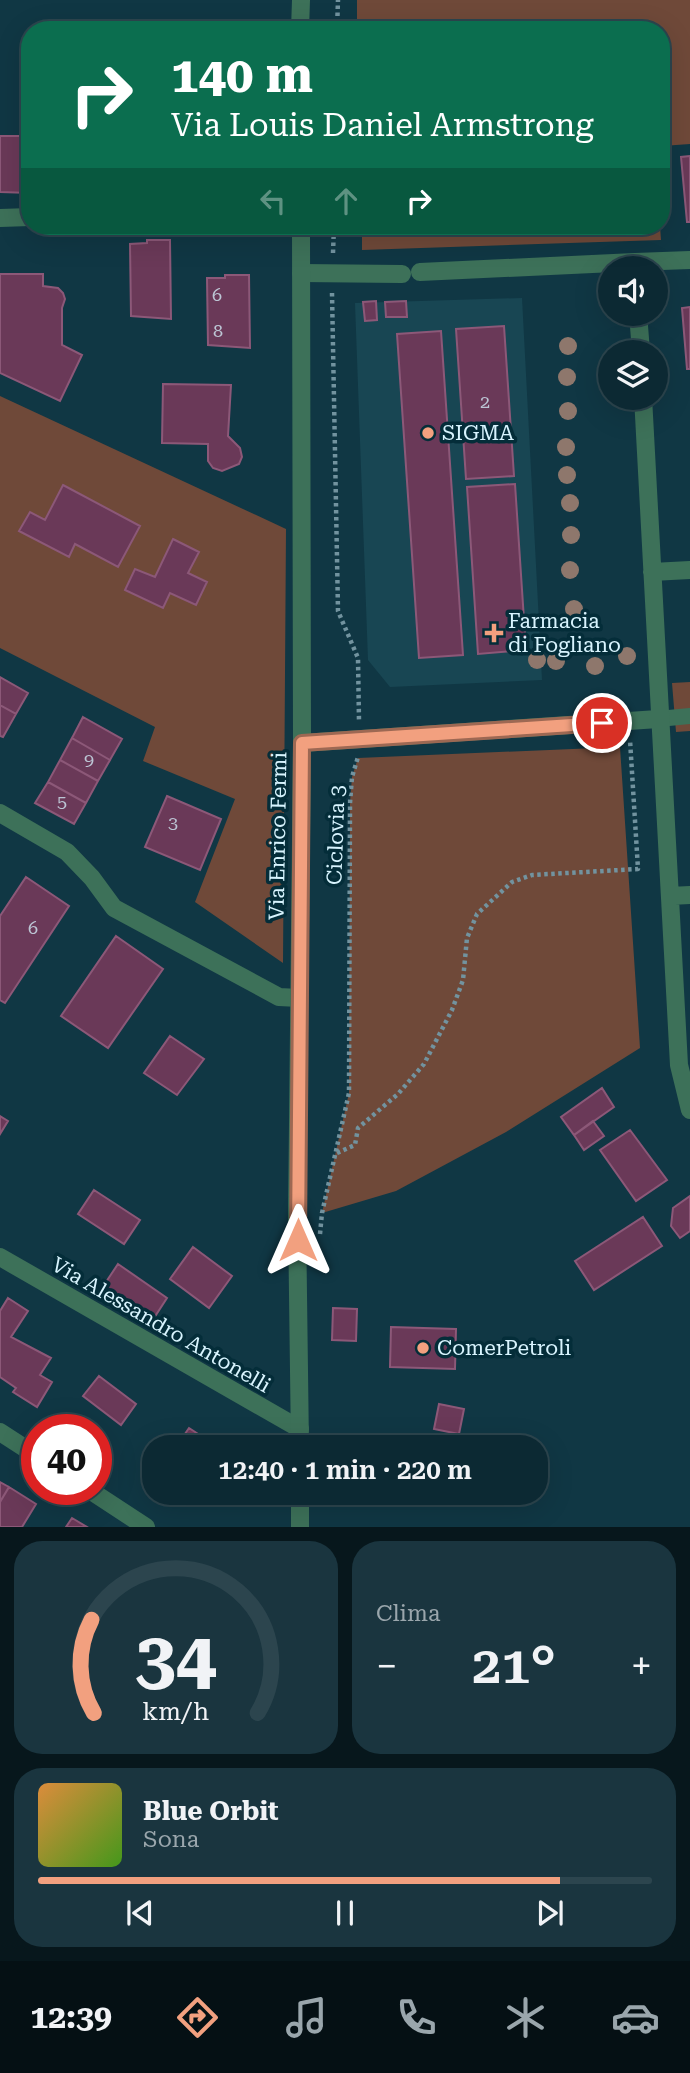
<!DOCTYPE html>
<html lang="it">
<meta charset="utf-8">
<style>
body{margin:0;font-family:"Roboto Serif",serif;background:#1a353f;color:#f1f3f6;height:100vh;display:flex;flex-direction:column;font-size:26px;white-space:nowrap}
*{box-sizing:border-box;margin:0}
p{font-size:23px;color:#9aa6ac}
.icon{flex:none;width:38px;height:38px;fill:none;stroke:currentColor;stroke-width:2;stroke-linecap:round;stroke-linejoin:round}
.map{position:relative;height:1527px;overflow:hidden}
.details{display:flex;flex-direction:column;gap:14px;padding:14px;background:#07171c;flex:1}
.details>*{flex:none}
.hud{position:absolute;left:21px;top:21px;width:649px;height:214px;border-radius:28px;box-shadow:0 7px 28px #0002,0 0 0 2px #2c454e;background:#0b6e4f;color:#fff;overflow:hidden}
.buttons{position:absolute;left:598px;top:256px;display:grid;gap:14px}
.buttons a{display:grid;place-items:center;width:70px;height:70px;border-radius:50%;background:#0c2933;box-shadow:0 7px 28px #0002,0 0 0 2px #2c454e;font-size:35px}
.speed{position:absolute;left:21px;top:1414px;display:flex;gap:14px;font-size:35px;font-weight:700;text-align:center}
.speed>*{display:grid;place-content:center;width:91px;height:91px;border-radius:50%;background:#0c2933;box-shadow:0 7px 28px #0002,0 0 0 2px #2c454e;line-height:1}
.speed .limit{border:10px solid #d22;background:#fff;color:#111}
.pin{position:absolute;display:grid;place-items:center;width:60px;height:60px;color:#fff;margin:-30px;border:4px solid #fff;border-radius:50%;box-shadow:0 2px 7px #0007}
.me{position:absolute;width:77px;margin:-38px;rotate:0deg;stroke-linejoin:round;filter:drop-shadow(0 0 5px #0008)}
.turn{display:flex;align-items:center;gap:24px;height:147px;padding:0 35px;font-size:32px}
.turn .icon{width:91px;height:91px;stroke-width:2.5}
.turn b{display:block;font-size:49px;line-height:60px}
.lanes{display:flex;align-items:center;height:66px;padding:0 35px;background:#0003;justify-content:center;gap:35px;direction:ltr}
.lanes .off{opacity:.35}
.big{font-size:52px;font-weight:600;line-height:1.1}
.details .card{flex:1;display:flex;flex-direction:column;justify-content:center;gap:10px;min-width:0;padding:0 24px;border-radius:28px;background:#1a353f}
.details .dial{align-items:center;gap:0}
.dial svg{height:182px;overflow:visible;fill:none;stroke:#2c454e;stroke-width:7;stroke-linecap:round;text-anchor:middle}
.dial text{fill:#f1f3f6;stroke:none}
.song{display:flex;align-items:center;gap:21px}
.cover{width:84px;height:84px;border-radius:10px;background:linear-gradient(135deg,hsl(30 70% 55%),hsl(100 70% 35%))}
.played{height:7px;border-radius:4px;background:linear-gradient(90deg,#f2a07f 85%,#2c454e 85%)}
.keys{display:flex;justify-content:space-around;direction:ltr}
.heat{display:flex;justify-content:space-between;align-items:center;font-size:38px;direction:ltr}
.details .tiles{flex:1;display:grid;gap:14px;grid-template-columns:1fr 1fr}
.card:last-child{grid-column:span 2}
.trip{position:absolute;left:142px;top:1435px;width:406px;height:70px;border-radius:28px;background:#0c2933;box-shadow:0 7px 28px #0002,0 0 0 2px #2c454e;font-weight:600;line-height:70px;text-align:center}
.dock{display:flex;height:112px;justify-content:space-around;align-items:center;background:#051014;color:#9aa6ac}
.dock .icon{width:49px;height:49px}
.dock .selected{color:#f2a07f}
.dock b{font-size:32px;color:#f1f3f6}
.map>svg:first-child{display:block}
.built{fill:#184653}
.green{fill:#6f4939;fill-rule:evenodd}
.building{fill:#6a3958;stroke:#8c5878;stroke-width:2}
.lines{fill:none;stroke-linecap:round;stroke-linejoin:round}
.path{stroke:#72939f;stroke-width:4.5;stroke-dasharray:3.5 3.5;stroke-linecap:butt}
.pedestrian{stroke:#3d7159;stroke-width:16}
.minor{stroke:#3d7159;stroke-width:18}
.tertiary{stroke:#3d7159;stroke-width:18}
.tree{fill:#8e776c}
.route-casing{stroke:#9d6853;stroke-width:18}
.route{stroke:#f2a07f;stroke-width:12}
.poi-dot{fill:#f2a07f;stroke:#042d39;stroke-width:2.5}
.labels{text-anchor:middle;stroke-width:7;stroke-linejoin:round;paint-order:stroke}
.number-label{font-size:18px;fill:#bcc5d4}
.poi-label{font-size:21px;fill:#d8f4fe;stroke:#042d39;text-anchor:start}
.street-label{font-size:21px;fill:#d8f4fe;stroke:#042d39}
</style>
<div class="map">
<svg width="690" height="1527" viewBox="0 0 690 1527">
<rect width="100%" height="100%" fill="#103744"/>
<path class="built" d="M 522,298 L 542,680 L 390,687 L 368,660 L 355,303 Z"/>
<path class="green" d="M 357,0 L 690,0 L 690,144 L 662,146 L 662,30 L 357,30 Z
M 362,226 L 660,226 L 661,240 L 362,250 Z
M 0,396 L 286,529 L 283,963 L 195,902 L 235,799 L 143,761 L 155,727 L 0,648 ZM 64,485 L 140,526 L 118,567 L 75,544 L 69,556 L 20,531 L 30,512 L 45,520 ZM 173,540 L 188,573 L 207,583 L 196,605 L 170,593 L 162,608 L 125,590 L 135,569 L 155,577 Z
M 690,682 L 690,731 L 676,732 L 672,683 Z
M 620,747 L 640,1048 L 506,1132 L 396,1191 L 322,1213 L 349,1093 L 350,803 L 352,777 L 358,758 Z"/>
<path class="building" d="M 0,136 L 30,136 L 30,193 L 0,192 Z
M 690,156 L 690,222 L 687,222 L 681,157 Z
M 147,240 L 170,240 L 171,319 L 131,316 L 130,244 L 147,243 Z
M 0,274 L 43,274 L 43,286 L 58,288 L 63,293 L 65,299 L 62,308 L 62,345 L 82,355 L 60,401 L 0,373 Z
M 225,275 L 249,275 L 250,348 L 208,345 L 207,278 L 225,278 Z
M 376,301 L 377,320 L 365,321 L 363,302 Z
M 406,301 L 407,317 L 386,317 L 385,302 Z
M 690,307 L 690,369 L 687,369 L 682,308 Z
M 504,326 L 514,476 L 466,479 L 456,329 Z
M 441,331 L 463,655 L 419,658 L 397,334 Z
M 163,384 L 231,385 L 228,436 L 240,448 L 242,457 L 239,464 L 222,471 L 213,468 L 208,461 L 208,444 L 162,443 Z
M 515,484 L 526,650 L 478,654 L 467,487 Z
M 63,485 L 140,526 L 118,567 L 75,544 L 69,557 L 19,531 L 30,512 L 45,520 Z
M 173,539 L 199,552 L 188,573 L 207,582 L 196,605 L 170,593 L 163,608 L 125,590 L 135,569 L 155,577 Z
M 0,677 L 28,693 L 16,714 L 0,705 Z
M 0,705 L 16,714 L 3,737 L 0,736 Z
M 83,717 L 122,739 L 110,760 L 72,738 Z
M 72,738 L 110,760 L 98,781 L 60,760 Z
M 60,760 L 98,781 L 86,803 L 48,782 Z
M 48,782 L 86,803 L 74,824 L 35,803 Z
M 167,796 L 221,819 L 200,870 L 145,847 Z
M 26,877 L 69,906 L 5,1003 L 0,1000 L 0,916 Z
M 116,936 L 163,969 L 108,1048 L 61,1016 Z
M 170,1036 L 204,1059 L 177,1095 L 144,1073 Z
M 602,1088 L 614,1107 L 574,1135 L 561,1117 Z
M 0,1116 L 8,1121 L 0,1134 Z
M 593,1121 L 604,1136 L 584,1150 L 574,1135 Z
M 630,1130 L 667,1180 L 636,1201 L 600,1150 Z
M 94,1190 L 140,1220 L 124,1244 L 78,1214 Z
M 690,1196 L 690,1231 L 680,1238 L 671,1226 L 673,1208 Z
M 643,1217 L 662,1246 L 594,1290 L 575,1261 Z
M 193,1247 L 232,1276 L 209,1308 L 170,1279 Z
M 118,1264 L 167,1298 L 152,1321 L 102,1288 Z
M 8,1298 L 28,1311 L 11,1337 L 51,1358 L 40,1375 L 52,1382 L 37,1407 L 13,1392 L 16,1388 L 0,1377 L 0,1311 Z
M 333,1308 L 357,1309 L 356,1341 L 332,1340 Z
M 391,1327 L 456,1329 L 455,1369 L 390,1367 Z
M 99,1376 L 136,1404 L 121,1425 L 83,1396 Z
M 439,1404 L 464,1409 L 459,1434 L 434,1429 Z
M 189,1428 L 218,1447 L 176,1447 Z
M 0,1482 L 9,1487 L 0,1502 Z
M 9,1487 L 36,1504 L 22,1527 L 0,1527 L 0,1502 Z
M 72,1518 L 87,1527 L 66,1527 Z"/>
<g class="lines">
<path class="path" d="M 337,30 L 338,0
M 333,253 L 334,226
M 332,293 L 338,611 L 358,658 L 359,721
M 337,1153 L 355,1145 L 358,1128 L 398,1094 L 424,1064 L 452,1010 L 463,980 L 467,938 L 477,914 L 512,882 L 532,875 L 638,869 L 630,740
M 320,1234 L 322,1213 L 349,1093 L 350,803 L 352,777 L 358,757"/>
<path class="pedestrian" d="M 658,719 L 690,716"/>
<path class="minor" d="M 0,218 L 30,217
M 635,268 L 635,262 L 690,260
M 420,272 L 635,262
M 301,273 L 402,274
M 638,313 L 641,352
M 643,397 L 679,1065 L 690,1110
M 652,572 L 690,570
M 302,743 L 658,719
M 0,813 L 67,852 L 92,878 L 114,908 L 279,997 L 299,998
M 670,896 L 690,895
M 0,1257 L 300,1429
M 0,1432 L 37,1456
M 88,1489 L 146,1527"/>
<path class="tertiary" d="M 300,30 L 301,0
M 300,1447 L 297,1218 L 302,743 L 301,226
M 300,1527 L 300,1493"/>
</g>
<g class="tree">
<circle cx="568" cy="346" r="9"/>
<circle cx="567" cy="377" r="9"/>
<circle cx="568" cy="411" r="9"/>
<circle cx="566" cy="447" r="9"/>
<circle cx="567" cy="475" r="9"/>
<circle cx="570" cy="503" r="9"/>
<circle cx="571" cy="535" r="9"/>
<circle cx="570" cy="570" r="9"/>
<circle cx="574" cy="609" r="9"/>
<circle cx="627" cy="656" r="9"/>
<circle cx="537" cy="660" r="9"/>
<circle cx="556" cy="661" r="9"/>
<circle cx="595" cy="666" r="9"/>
</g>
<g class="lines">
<defs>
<path id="route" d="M 298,1240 L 302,743 L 602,723"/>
</defs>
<use href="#route" class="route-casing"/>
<use href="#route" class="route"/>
</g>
<g class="poi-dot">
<circle cx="428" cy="433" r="7"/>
<path d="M490.5 622.5h7v7h7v7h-7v7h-7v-7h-7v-7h7z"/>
<circle cx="423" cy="1348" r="7"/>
</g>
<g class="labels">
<g class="number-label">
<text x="217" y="301">6</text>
<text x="218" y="337">8</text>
<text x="485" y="408">2</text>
<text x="89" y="766">9</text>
<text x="62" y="808">5</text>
<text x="173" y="829">3</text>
<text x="33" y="934">6</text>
</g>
<g class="poi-label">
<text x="442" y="440">SIGMA</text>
<text x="508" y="628">Farmacia<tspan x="508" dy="24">di Fogliano</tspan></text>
<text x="437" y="1355">ComerPetroli</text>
</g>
<g class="street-label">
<text transform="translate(336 835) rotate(-88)" y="7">Ciclovia 3</text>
<text transform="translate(278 836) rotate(-89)" y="7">Via Enrico Fermi</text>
<text transform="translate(161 1325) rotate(30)" y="7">Via Alessandro Antonelli</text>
</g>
</g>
</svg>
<div class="buttons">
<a><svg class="icon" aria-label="sound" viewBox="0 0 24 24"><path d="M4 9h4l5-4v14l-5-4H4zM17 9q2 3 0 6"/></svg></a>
<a><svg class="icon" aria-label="layers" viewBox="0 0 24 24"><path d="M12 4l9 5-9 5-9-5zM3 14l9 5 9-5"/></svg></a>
</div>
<div class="speed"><div class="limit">40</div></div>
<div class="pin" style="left:602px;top:723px;background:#d93025"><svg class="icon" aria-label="arrive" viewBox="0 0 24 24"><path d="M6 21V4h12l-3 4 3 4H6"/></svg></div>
<svg class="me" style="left:298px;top:1240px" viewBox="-20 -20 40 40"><path d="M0-17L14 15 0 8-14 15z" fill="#f2a07f" stroke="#fff" stroke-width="4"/></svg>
<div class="trip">12:40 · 1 min · 220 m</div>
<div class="hud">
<div class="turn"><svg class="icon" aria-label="right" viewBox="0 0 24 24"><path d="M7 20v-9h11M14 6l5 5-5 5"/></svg><div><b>140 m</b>Via Louis Daniel Armstrong</div></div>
<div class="lanes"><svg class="icon off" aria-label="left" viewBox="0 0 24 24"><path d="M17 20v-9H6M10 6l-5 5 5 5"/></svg><svg class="icon off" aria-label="ahead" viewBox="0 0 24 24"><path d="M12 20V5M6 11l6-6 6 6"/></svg><svg class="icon" aria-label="right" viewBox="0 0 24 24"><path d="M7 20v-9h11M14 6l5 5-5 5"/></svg></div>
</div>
</div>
<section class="details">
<div class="tiles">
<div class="card dial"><svg viewBox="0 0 100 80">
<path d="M14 69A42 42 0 1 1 86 69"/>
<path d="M14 69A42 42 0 0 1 13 28" stroke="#f2a07f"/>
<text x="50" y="56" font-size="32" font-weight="700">34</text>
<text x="50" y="72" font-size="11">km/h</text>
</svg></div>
<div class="card"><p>Clima</p>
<div class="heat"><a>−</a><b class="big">21°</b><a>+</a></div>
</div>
<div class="card">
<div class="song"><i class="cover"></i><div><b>Blue Orbit</b><p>Sona</p></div></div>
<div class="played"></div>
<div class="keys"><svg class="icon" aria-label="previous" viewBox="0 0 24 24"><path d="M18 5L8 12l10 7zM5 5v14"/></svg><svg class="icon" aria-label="pause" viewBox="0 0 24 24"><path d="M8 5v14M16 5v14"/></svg><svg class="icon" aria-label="next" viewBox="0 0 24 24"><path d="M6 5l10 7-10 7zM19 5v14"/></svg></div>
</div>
</div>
</section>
<nav class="dock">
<b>12:39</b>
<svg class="icon selected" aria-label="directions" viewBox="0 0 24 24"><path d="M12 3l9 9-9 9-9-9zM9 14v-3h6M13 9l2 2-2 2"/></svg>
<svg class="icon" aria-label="music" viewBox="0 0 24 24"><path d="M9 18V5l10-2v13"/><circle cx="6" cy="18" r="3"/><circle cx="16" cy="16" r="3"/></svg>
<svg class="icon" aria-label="phone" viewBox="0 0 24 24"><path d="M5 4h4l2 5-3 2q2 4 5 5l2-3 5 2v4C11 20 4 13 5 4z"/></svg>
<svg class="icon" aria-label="climate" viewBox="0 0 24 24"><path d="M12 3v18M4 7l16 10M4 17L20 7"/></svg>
<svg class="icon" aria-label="car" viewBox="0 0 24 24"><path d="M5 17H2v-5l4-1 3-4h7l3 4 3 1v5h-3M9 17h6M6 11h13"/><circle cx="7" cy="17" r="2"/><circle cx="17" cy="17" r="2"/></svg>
</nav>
